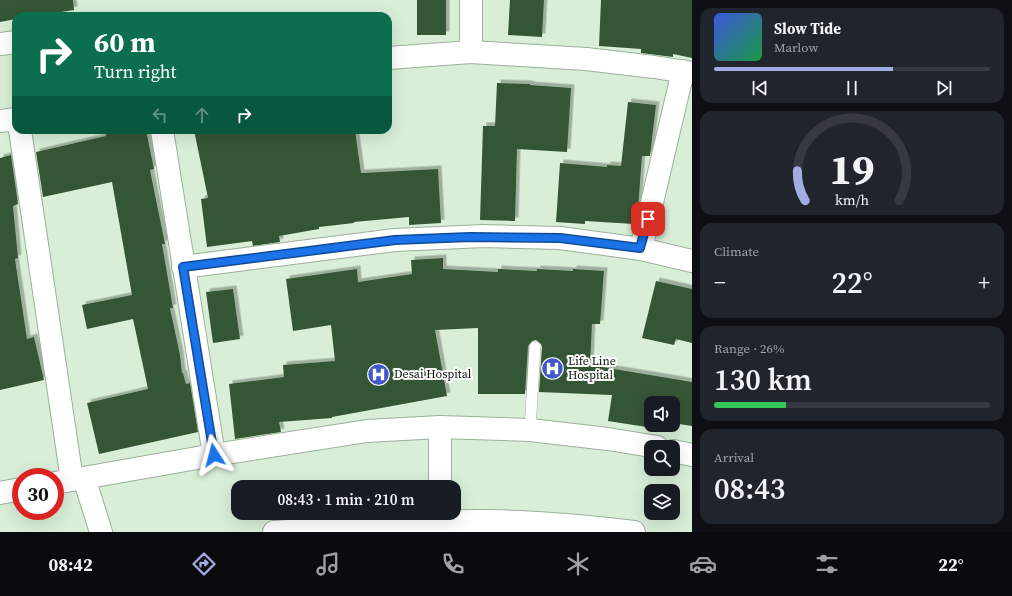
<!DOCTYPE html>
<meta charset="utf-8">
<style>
body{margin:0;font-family:"Source Serif 4",serif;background:#20242c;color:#f1f3f6;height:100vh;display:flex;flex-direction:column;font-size:15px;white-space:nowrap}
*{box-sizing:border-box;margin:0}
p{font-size:13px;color:#9ea1a6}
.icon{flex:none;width:22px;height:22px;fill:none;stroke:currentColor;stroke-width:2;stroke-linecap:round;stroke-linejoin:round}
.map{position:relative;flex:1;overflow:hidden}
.side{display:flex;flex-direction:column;gap:8px;padding:8px;background:#0d0f14;width:320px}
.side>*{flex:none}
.top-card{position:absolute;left:12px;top:12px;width:380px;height:122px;border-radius:12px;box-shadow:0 4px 16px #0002;background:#0b6e4f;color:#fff;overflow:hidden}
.buttons{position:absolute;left:644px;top:396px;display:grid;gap:8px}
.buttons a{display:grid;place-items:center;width:36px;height:36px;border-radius:8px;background:#171b24;box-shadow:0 4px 16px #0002;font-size:20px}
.speed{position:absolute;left:12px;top:468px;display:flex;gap:8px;font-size:20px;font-weight:700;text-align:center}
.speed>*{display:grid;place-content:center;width:52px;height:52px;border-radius:50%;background:#171b24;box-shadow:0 4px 16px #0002;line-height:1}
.speed .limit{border:6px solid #d22;background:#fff;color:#111}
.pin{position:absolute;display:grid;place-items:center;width:34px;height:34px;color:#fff;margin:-17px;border-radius:8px;box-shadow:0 2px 6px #0006}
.me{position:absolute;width:44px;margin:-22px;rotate:351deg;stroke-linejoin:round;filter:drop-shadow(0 0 3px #0008)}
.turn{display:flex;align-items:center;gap:14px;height:84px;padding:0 16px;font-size:18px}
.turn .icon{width:52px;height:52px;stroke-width:2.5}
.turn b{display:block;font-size:28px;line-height:34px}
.lanes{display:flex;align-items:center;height:38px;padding:0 16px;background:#0003;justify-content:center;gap:20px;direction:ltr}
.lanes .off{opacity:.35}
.big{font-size:30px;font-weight:600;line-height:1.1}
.side .card{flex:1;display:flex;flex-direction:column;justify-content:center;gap:6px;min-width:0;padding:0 14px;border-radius:12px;background:#20242c}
.side .dial{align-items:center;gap:0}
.dial svg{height:104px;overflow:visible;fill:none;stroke:#363941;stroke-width:7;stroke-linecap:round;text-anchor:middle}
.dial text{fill:#f1f3f6;stroke:none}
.song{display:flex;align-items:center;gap:12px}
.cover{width:48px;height:48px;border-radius:6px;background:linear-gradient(135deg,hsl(230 70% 55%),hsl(140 70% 35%))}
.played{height:4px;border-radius:2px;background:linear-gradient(90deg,#a1ace2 65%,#363941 65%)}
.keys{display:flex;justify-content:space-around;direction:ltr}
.heat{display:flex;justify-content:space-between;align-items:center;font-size:22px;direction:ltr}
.charge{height:6px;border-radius:3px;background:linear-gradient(90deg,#34c759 26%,#363941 0)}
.trip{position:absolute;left:231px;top:480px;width:230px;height:40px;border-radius:12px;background:#171b24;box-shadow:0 4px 16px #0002;font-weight:600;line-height:40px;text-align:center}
.tabs{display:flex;height:64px;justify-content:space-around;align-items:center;background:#090b0e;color:#9ea1a6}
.tabs .icon{width:28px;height:28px}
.tabs .on{color:#a1ace2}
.tabs b{font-size:18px;color:#f1f3f6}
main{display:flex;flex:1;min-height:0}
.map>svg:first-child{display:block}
.building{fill:#355735;filter:url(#shadow)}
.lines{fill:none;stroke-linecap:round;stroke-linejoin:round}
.lane-casing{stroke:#9cb09b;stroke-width:12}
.street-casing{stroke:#9cb09b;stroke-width:24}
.highway-casing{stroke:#9cb09b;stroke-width:24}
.lane{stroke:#fff;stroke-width:11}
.street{stroke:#fff;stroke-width:22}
.highway{stroke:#fff;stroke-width:22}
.route-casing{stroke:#114b97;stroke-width:10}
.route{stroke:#1a73e8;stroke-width:7}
.labels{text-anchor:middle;stroke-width:4;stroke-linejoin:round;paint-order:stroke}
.poi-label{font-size:12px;fill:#0c130c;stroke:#fff;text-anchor:start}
</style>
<main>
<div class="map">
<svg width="692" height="532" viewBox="0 0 692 532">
<defs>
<filter id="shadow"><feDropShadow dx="3.5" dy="-3.5" stdDeviation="0" flood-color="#0004"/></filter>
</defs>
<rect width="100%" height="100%" fill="#d8eed7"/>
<path class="building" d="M 0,0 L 73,0 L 74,10 L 36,16 L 16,16 L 16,19 L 0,22 Z
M 417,0 L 446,0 L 446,35 L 417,35 Z
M 510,0 L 544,0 L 542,37 L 508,35 Z
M 601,0 L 692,0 L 692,58 L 673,54 L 673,57 L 641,53 L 641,49 L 599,46 Z
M 497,83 L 530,84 L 530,85 L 571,88 L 567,152 L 517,149 L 515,221 L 480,220 L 483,126 L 495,126 Z
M 628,102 L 656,105 L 650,156 L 642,156 L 638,209 L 634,224 L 585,221 L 585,224 L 556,222 L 560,163 L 607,167 L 607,165 L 621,166 Z
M 105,130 L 146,130 L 154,169 L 150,170 L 165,244 L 162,244 L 173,308 L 170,308 L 180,355 L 182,373 L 183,373 L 186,384 L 190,383 L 198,432 L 99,454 L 87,403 L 148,389 L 133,319 L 87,329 L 82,305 L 132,295 L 112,182 L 43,197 L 36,152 L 106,136 Z
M 194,130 L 355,130 L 361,173 L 438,169 L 441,223 L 409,225 L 409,217 L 354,222 L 354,223 L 319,227 L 319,229 L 279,236 L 280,242 L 253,246 L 252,241 L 207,247 L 201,199 L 208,198 Z
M 11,155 L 18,204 L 13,206 L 18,258 L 15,259 L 27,339 L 34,337 L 44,380 L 0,390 L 0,158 Z
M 443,258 L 443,269 L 498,272 L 498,269 L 537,271 L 537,269 L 573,271 L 573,269 L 604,271 L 600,324 L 592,324 L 590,365 L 692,382 L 692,426 L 673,423 L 673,403 L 651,403 L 651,425 L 654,425 L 653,428 L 608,421 L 612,395 L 539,392 L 542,347 L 541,344 L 536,340 L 532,341 L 528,346 L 525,394 L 478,394 L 478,328 L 435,330 L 447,396 L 332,417 L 332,418 L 279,422 L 281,432 L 235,439 L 229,384 L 284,377 L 283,365 L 335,361 L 331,325 L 293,331 L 286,279 L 357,269 L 358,282 L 412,274 L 411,260 Z
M 656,281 L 692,289 L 692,343 L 676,339 L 674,345 L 642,338 Z
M 233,289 L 240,339 L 213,343 L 206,292 Z"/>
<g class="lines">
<defs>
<path id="lane" d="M 530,430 L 535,347"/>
<path id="street" d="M 0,44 L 16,42
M 471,52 L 471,0
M 388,58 L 471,52 L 586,59 L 654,67 L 692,73
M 0,121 L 16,119
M 20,130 L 72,480
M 162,130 L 214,455
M 641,249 L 683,71
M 183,267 L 395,240 L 484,236 L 560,238 L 641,249 L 692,261
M 673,451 L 692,455
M 84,478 L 101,532
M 55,483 L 214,455 L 367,431 L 440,427 L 530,430 L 608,439 L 657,447
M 440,487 L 440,427
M 0,493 L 21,489"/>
<path id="highway" d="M 274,532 C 346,527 417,520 489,521 C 538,522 586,526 634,532"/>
</defs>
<use href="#lane" class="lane-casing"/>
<use href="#street" class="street-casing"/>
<use href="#highway" class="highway-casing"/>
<use href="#lane" class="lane"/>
<use href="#street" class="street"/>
<use href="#highway" class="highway"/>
</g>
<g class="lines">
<defs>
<path id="route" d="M 214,455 L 183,267 L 395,240 L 470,237 L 560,238 L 640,248 L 648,219"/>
</defs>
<use href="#route" class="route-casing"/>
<use href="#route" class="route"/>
</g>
<defs>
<symbol id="hospital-disc" viewBox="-11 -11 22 22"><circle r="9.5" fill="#4056c9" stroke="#fff"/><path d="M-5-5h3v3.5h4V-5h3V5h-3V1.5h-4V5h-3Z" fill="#fff"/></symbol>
</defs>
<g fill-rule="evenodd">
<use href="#hospital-disc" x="540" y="356" width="25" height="25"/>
<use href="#hospital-disc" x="366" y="362" width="25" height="25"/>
</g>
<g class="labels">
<g class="poi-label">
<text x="568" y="365">Life Line<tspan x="568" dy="14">Hospital</tspan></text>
<text x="394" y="378">Desai Hospital</text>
</g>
</g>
</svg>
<div class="buttons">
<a><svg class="icon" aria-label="sound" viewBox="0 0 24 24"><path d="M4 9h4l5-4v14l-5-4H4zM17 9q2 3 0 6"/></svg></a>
<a><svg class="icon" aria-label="search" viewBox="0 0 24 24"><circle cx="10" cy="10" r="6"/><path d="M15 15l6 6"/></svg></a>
<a><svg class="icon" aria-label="layers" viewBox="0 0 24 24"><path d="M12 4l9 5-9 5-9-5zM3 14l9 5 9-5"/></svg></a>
</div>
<div class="speed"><div class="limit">30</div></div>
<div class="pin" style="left:648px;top:219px;background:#d93025"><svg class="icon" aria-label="arrive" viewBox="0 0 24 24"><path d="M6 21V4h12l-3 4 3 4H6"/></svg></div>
<svg class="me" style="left:214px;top:455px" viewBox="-20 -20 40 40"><path d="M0-17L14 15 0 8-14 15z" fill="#1a73e8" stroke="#fff" stroke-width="4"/></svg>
<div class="trip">08:43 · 1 min · 210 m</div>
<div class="top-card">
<div class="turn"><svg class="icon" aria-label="right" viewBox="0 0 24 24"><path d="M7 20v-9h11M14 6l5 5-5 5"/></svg><div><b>60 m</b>Turn right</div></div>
<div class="lanes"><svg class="icon off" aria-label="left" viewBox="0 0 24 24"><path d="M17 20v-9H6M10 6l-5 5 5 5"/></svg><svg class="icon off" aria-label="ahead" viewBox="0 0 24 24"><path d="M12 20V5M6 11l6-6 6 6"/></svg><svg class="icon" aria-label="right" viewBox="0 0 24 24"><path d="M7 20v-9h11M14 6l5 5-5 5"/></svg></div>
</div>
</div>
<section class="side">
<div class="card">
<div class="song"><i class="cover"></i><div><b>Slow Tide</b><p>Marlow</p></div></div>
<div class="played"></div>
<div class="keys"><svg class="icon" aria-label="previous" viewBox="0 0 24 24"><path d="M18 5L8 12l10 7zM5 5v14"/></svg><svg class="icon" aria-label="pause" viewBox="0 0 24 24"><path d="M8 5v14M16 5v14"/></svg><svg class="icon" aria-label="next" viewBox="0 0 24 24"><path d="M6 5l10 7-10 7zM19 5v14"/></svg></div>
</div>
<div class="card dial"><svg viewBox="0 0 100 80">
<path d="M14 69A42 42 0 1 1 86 69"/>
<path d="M14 69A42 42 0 0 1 8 46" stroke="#a1ace2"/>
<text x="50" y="56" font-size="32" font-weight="700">19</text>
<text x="50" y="72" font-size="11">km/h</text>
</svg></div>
<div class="card"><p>Climate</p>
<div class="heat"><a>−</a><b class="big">22°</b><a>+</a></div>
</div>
<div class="card"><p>Range · 26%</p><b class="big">130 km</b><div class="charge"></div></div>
<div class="card"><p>Arrival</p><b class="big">08:43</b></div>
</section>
</main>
<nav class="tabs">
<b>08:42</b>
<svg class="icon on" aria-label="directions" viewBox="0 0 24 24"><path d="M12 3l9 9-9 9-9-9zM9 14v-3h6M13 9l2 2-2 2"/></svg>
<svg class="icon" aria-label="music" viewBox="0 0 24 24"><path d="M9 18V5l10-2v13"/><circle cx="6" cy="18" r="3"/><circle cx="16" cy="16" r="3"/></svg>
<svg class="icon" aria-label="phone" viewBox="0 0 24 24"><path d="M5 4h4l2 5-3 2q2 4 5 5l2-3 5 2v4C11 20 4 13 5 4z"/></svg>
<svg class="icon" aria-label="climate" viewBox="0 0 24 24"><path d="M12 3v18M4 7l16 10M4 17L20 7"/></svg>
<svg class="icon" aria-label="car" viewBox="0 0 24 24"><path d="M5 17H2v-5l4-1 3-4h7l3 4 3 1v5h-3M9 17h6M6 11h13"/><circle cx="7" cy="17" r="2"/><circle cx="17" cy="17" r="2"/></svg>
<svg class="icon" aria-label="filters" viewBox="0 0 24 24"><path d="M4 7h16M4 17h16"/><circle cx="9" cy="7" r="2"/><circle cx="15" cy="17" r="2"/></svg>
<b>22°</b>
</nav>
